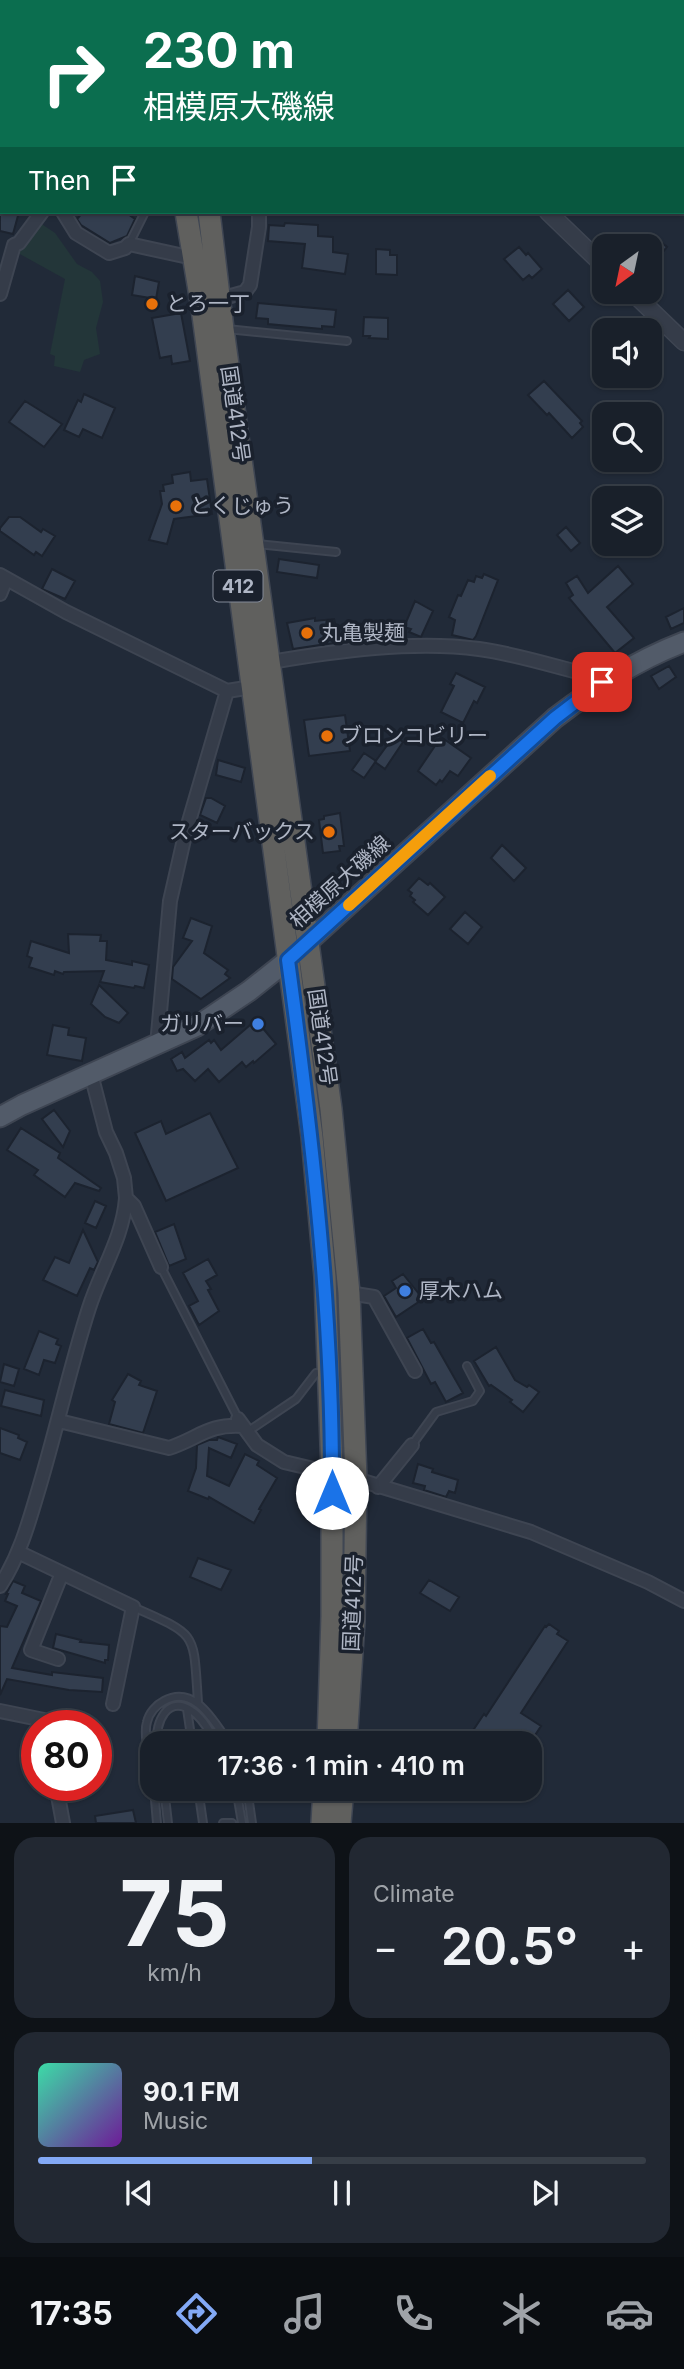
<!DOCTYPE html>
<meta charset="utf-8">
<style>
body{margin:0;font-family:Inter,"Noto Sans JP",sans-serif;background:#222832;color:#f1f3f6;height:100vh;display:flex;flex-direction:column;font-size:26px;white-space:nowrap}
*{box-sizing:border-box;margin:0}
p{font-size:23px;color:#9fa3a8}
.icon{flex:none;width:38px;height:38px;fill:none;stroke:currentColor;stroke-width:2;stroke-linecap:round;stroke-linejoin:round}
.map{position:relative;height:1823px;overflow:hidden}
.side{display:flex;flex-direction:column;gap:14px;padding:14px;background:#0e1217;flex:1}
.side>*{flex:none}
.banner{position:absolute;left:0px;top:0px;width:684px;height:214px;box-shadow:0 2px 5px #0004,0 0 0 2px #373e47;background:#0b6e4f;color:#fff;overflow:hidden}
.needle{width:46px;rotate:213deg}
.controls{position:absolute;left:592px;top:234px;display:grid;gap:14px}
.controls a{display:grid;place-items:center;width:70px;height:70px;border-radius:14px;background:#19202a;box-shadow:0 2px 5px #0004,0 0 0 2px #373e47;font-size:35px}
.speed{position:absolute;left:21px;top:1710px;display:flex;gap:14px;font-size:35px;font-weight:700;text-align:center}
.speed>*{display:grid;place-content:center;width:91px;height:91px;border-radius:50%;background:#19202a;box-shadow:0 2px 5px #0004,0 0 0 2px #373e47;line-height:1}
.speed .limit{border:10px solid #d22;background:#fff;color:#111}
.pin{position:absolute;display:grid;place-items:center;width:60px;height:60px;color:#fff;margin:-30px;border-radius:14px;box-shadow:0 4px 10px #0006}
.me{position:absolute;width:77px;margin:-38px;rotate:0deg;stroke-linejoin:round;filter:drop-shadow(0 0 5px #0008)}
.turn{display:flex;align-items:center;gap:24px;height:147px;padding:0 28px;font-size:32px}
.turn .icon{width:91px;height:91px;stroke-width:2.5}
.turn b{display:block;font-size:49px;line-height:60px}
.then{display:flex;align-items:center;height:66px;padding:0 28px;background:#0003;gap:14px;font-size:26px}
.big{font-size:52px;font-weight:600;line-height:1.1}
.side .card{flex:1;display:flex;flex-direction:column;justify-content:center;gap:10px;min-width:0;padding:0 24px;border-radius:21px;background:#222832}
.side .dial{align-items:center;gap:0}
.dial b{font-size:91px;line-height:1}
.song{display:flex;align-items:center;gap:21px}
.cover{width:84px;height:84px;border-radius:10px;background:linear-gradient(135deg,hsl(160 70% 55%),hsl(280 70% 35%))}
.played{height:7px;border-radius:4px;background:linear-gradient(90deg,#83a9f6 45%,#373e47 45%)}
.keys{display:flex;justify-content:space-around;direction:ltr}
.heat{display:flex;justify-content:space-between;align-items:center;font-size:38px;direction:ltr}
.side .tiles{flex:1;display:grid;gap:14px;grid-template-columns:1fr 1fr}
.card:last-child{grid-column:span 2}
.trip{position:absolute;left:140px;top:1731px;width:402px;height:70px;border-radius:21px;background:#19202a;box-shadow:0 2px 5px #0004,0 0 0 2px #373e47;font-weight:600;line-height:70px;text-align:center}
.menu{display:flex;height:112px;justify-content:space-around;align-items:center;background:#0a0d11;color:#9fa3a8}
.menu .icon{width:49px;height:49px}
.menu .selected{color:#83a9f6}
.menu b{font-size:32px;color:#f1f3f6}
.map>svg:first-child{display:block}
.green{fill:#233639}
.building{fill:#333e4f;stroke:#1c232f;stroke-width:2}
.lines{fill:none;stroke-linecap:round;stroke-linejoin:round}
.service-casing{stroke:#3e4552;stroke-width:10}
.minor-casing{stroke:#3e4552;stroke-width:16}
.tertiary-casing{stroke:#3e4552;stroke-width:19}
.primary-casing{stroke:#3e4552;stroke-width:23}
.trunk-casing{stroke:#3f4653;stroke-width:24}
.service{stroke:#353c49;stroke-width:6}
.minor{stroke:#353c49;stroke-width:12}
.tertiary{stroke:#353c49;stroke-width:16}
.primary{stroke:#525b69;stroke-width:19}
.trunk{stroke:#60605e;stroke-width:21}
.route-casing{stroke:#114b97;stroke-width:18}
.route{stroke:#1a73e8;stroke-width:12}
.slow{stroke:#f59e0b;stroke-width:12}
.food-dot{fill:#e8710a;stroke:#1a212d;stroke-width:2.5}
.shop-dot{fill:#3f7fe0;stroke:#1a212d;stroke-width:2.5}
.labels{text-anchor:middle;stroke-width:7;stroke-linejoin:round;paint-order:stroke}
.shield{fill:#1a212d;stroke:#828997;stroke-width:2}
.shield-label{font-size:19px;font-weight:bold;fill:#afb6c5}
.poi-label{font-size:21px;fill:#afb6c5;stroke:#1a212d;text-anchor:start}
.street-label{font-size:21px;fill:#afb6c5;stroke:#1a212d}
</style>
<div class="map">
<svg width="684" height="1823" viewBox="0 0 684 1823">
<rect width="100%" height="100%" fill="#212a38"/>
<path class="green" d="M 37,221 L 55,233 L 77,264 L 92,272 L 100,281 L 103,302 L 96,328 L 100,354 L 84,360 L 80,372 L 54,366 L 55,356 L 50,354 L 65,279 L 18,253 Z"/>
<path class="building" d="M 0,212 L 19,212 L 13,234 L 0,231 Z
M 83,212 L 125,212 L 135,219 L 127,236 L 110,243 L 81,225 L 77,219 Z
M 285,223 L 318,225 L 318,236 L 333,237 L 333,252 L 348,254 L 345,274 L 302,268 L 305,244 L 268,241 L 269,225 L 284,226 Z
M 657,239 L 667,247 L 658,258 L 649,252 Z
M 519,247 L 526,255 L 528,253 L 542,269 L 532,278 L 529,275 L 523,280 L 504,259 Z
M 376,249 L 390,250 L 390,255 L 397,255 L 397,275 L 376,274 Z
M 135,276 L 159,282 L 156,299 L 132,295 Z
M 568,290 L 584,307 L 569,321 L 553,304 Z
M 258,303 L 336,310 L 334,327 L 322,326 L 322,329 L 268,324 L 268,319 L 256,318 Z
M 181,313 L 190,361 L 172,364 L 171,356 L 160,358 L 152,318 Z
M 364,317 L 388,318 L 388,339 L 369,338 L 370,336 L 363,336 Z
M 544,381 L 582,421 L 580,423 L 583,427 L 572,438 L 549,413 L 547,415 L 528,395 Z
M 84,394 L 115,408 L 102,438 L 83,429 L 79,437 L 64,430 L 78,400 L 81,402 Z
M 25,401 L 62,424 L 44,447 L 9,422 Z
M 190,472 L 191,481 L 207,479 L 212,514 L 174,519 L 167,544 L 149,540 L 162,504 L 160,491 L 164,491 L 163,485 L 173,483 L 172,475 Z
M 9,517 L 20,517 L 41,532 L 43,529 L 55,536 L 42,556 L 36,552 L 34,555 L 0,531 L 0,528 Z
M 566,527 L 580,543 L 571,551 L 557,535 Z
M 279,559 L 319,565 L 317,578 L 277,572 Z
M 618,566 L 633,584 L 607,607 L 634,638 L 615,653 L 569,598 L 573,595 L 566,583 L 577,576 L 588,593 Z
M 52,569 L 75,581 L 65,599 L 42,589 Z
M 484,574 L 498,580 L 476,636 L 473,640 L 452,635 L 455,620 L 449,617 L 458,595 L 461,596 L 468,580 L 474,582 L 476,576 L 482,578 Z
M 415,601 L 433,611 L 421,637 L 409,632 L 411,629 L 404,627 Z
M 684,608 L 684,623 L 671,629 L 666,617 Z
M 315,618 L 315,621 L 334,619 L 340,642 L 293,649 L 287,623 Z
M 669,666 L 676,677 L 659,689 L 651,676 Z
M 456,673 L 485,687 L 477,703 L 474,701 L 463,723 L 441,712 L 454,686 L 450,684 Z
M 345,715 L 350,751 L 309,756 L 304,720 Z
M 394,736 L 403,742 L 385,769 L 375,762 Z
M 441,737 L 471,758 L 458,776 L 450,771 L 442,782 L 440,780 L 436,785 L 418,771 Z
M 364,753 L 376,761 L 364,778 L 352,770 Z
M 218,760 L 245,768 L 241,782 L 216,775 Z
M 206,798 L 211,798 L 225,806 L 217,823 L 200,815 Z
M 340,813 L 344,846 L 339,846 L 340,851 L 323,853 L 319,820 L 324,819 L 324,816 Z
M 502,845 L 526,868 L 514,881 L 491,858 Z
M 419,878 L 428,885 L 430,883 L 445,897 L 428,915 L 413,902 L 415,900 L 410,896 L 412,893 L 408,890 Z
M 465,912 L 482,927 L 468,944 L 450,929 Z
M 191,918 L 212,926 L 204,953 L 228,970 L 225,974 L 230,978 L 201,999 L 172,979 L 173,967 L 192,941 L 183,938 Z
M 68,934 L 101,935 L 100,941 L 107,941 L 106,960 L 132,965 L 132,961 L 149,965 L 144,988 L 135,986 L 134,988 L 100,982 L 104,971 L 64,972 L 63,974 L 55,971 L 54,975 L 29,967 L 32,958 L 27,956 L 31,941 L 69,953 Z
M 99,985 L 128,1013 L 119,1023 L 105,1017 L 91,1004 Z
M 256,1020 L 276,1044 L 254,1063 L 253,1061 L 246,1067 L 242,1062 L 219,1082 L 208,1069 L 195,1081 L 183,1069 L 177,1071 L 171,1059 L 182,1052 L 185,1058 L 209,1040 L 211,1043 L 214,1040 L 221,1050 Z
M 53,1025 L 69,1028 L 68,1035 L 86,1038 L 82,1061 L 47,1055 Z
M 54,1110 L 70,1131 L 63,1147 L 42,1119 Z
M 210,1113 L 238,1168 L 166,1201 L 135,1133 L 161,1121 L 166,1134 Z
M 21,1128 L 60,1153 L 58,1158 L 101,1188 L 99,1191 L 75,1183 L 65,1197 L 34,1175 L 38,1170 L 7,1150 Z
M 95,1201 L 106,1206 L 96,1228 L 85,1223 Z
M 174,1224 L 186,1259 L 169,1266 L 155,1232 Z
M 83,1230 L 98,1262 L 94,1270 L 90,1268 L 77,1296 L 43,1280 L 55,1257 L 69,1263 Z
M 208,1259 L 217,1275 L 206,1281 L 211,1289 L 208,1290 L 219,1311 L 199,1325 L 189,1306 L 198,1301 L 183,1273 Z
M 403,1274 L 423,1299 L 396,1317 L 384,1296 L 396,1288 L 392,1281 Z
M 423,1329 L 431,1343 L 434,1342 L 463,1393 L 446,1402 L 435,1382 L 431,1384 L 407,1338 Z
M 39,1331 L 58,1339 L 56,1344 L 61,1346 L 55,1363 L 44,1360 L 39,1375 L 24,1369 Z
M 496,1347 L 515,1380 L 527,1387 L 529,1385 L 539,1392 L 523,1412 L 510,1402 L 512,1400 L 491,1385 L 489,1386 L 474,1361 Z
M 4,1364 L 19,1369 L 14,1386 L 0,1382 Z
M 128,1374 L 141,1381 L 139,1385 L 157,1391 L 143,1433 L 109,1424 L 115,1402 L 112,1400 Z
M 5,1390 L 44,1400 L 41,1416 L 1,1406 Z
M 0,1428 L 19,1435 L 18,1438 L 27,1442 L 20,1460 L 0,1453 Z
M 218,1437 L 237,1444 L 231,1458 L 209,1448 L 207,1476 L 229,1486 L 245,1454 L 259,1461 L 257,1465 L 277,1478 L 259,1509 L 261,1510 L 254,1523 L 209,1497 L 208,1499 L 188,1491 L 196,1468 L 197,1445 L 209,1440 L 217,1440 Z
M 418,1464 L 433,1469 L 432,1472 L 458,1480 L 455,1493 L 449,1491 L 446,1497 L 424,1490 L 425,1486 L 413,1483 Z
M 198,1558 L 231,1570 L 221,1590 L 190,1577 Z
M 429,1580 L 459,1597 L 450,1611 L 420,1593 Z
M 13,1581 L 25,1586 L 22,1593 L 41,1601 L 12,1668 L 52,1675 L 52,1672 L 103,1678 L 102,1692 L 69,1690 L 7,1679 L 0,1695 L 0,1626 L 7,1627 L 17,1606 L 5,1601 L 8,1594 L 6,1594 Z
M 549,1624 L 559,1631 L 557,1634 L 568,1641 L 521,1713 L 541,1726 L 530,1743 L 482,1743 L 470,1735 L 484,1714 L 486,1716 L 545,1626 L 546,1627 Z
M 56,1634 L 81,1640 L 80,1642 L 109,1645 L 108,1660 L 105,1660 L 105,1663 L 53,1648 Z
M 133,1810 L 136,1823 L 96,1823 L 95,1816 Z"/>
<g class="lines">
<defs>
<path id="service" d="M 683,148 L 684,148
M 129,244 L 145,212
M 227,329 L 347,341
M 257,544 L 336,552
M 161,1267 L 238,1418
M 247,1432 L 296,1399 L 316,1373 L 324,1374
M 412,1445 L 436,1412 L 473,1401 L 480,1391 L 467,1366
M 133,1607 C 199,1636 193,1631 198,1702
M 187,1709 L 192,1743
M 157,1743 C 155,1722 168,1694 192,1711 C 203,1718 210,1733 217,1743
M 152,1775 C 150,1762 143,1734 147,1722 C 149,1713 156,1705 164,1701 C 195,1684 214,1722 229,1743
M 154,1788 L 157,1823
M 164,1788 L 168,1823
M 198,1788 L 203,1823
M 236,1788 L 242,1823
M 247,1788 L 252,1823
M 223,1823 L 232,1823"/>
<path id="minor" d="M 272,2 L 272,0
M 0,149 L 2,151
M 63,212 L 76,233 L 109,253 L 125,248 L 129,244 L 193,258
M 0,294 L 14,245 L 19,243 L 42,212
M 220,299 L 245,292 L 250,285 L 259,227 L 259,212
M 0,575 L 66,612 L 227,691
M 0,594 L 6,579
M 271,662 C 335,651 414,640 479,649 C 517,654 556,667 593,676 L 602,682
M 157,1045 L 170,901 L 185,835 L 227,691 L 252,687
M 91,1074 L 106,1132 L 116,1153 L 124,1178 L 126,1198 L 134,1206 L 161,1267
M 349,1293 L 374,1297 L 415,1371
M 238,1419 L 257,1445 L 284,1462 L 356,1479 L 531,1532 L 648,1582 L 684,1601
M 59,1421 L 169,1448 C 199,1438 208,1424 242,1426
M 378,1487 L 412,1445
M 18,1552 L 133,1607 L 113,1704
M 0,1586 C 20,1555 29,1522 39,1488 C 57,1428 70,1367 89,1308 C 101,1270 123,1238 126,1198
M 58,1659 L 31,1650 L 62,1573
M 0,1711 L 44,1720 L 45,1726
M 56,1785 L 63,1823"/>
<path id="tertiary" d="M 341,0 L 343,2
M 548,212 L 604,266
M 632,292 L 684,342"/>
<path id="primary" d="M 0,1117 L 22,1105 L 197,1026 L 249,991 L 288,960 L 555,718 C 597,686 635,661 684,642"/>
<path id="trunk" d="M 158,0 L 158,2
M 181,0 L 181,2
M 186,212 L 202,308 L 312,1137 L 325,1277 L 332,1472 L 332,1616 L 328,1743
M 209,212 L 223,329 L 331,1109 L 349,1293 L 356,1479 L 354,1621 L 346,1743
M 322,1823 L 324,1788
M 340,1823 L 343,1788"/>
</defs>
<use href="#service" class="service-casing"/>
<use href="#minor" class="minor-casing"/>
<use href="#tertiary" class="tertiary-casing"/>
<use href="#primary" class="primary-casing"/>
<use href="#trunk" class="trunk-casing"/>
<use href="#service" class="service"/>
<use href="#minor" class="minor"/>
<use href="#tertiary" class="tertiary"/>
<use href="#primary" class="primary"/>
<use href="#trunk" class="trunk"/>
</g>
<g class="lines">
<defs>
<path id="route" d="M 332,1493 C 333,1314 312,1137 288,960 L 555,718 L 602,682"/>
</defs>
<use href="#route" class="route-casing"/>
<use href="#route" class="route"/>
<path class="slow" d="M 349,905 L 490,776"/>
</g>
<g class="food-dot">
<circle cx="152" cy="304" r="7"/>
<circle cx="176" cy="506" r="7"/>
<circle cx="307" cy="633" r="7"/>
<circle cx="327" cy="736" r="7"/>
<circle cx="329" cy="832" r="7"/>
</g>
<g class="shop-dot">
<circle cx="258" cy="1024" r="7"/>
<circle cx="405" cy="1291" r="7"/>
</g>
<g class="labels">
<rect class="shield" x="213.5" y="570.5" width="49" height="31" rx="5"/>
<g class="shield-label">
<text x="238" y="593">412</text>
</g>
<g class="poi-label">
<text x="166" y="311">とろ一丁</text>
<text x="190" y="513">とくじゅう</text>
<text x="321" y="640">丸亀製麺</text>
<text x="341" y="743">ブロンコビリー</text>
<text x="315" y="839" text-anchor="end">スターバックス</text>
<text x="244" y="1031" text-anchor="end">ガリバー</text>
<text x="419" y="1298">厚木ハム</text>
</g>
<g class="street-label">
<text transform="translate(235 414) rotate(82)" y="7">国道412号</text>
<text transform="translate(340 882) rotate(-42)" y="7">相模原大磯線</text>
<text transform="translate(322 1037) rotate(82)" y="7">国道412号</text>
<text transform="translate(353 1603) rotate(-88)" y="7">国道412号</text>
</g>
</g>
</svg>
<div class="controls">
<a><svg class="needle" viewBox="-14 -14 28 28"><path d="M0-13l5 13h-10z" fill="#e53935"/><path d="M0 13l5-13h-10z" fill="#9fa3a8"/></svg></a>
<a><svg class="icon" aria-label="sound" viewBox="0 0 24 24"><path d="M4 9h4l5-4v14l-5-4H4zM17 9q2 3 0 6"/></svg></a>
<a><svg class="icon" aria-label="search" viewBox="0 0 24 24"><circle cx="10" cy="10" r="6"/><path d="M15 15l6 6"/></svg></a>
<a><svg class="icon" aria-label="layers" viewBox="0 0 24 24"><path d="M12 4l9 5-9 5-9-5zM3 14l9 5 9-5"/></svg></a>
</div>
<div class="speed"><div class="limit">80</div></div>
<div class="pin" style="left:602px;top:682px;background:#d93025"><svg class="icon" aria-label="arrive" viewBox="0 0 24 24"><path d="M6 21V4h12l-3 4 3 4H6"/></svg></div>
<svg class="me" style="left:332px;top:1493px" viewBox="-20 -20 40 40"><circle r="19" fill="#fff"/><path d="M0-13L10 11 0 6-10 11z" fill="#1a73e8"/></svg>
<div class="trip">17:36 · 1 min · 410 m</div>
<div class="banner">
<div class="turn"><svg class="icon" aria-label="right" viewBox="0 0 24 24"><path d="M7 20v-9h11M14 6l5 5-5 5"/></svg><div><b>230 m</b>相模原大磯線</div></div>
<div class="then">Then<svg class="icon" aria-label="arrive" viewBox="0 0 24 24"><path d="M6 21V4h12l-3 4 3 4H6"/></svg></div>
</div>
</div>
<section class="side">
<div class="tiles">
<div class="card dial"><b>75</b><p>km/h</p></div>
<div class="card"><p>Climate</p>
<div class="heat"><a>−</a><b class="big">20.5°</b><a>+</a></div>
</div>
<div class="card">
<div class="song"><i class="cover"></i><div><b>90.1 FM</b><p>Music</p></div></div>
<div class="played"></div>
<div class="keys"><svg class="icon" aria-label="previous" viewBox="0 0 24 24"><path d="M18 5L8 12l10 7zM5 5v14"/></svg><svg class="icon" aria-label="pause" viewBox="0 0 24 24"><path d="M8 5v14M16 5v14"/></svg><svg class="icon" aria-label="next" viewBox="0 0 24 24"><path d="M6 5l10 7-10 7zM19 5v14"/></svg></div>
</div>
</div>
</section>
<nav class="menu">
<b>17:35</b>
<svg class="icon selected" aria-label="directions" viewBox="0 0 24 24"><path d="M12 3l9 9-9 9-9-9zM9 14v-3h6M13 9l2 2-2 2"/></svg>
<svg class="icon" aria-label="music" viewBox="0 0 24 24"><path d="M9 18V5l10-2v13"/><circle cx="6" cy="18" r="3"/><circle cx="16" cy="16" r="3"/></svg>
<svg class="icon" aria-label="phone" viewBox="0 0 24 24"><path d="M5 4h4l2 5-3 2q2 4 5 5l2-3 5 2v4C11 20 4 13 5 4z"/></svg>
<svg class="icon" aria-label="climate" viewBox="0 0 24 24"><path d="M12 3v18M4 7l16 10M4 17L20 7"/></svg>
<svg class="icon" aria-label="car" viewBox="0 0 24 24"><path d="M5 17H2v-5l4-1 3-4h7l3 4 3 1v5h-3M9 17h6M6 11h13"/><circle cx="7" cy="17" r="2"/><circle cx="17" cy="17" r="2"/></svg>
</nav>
